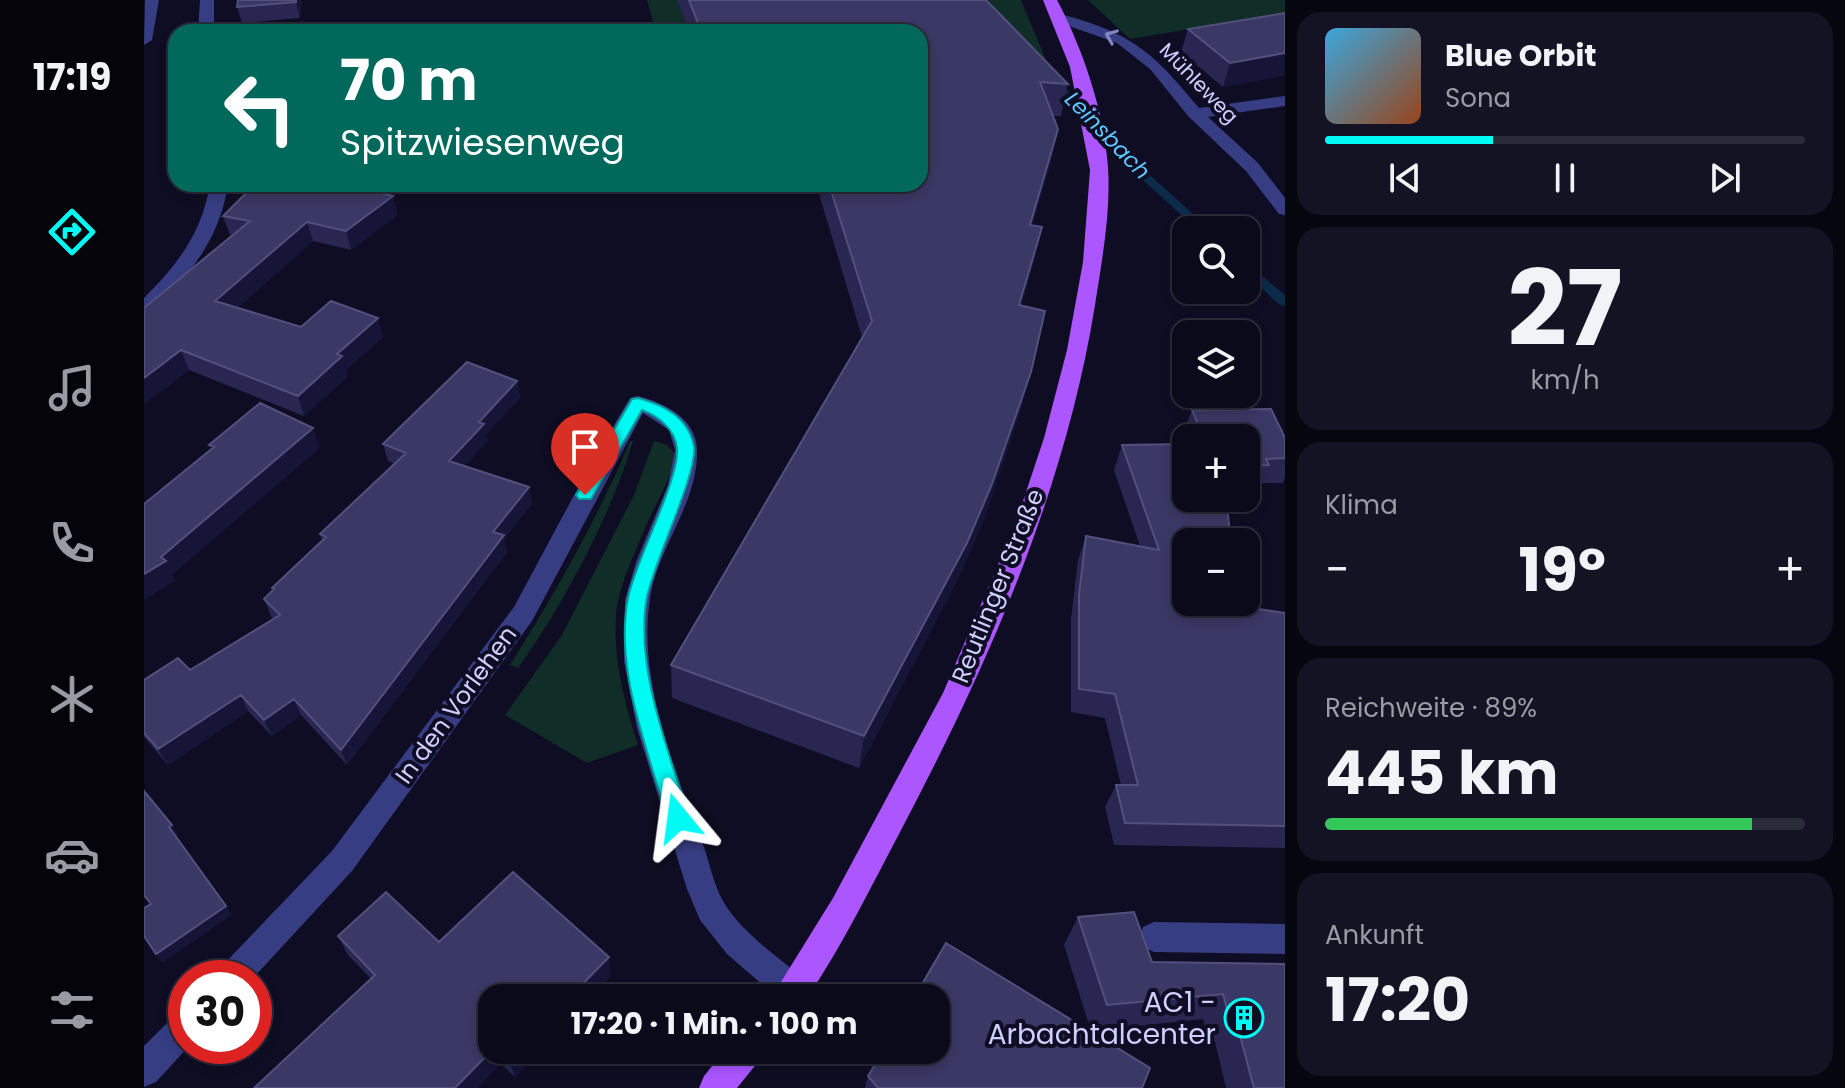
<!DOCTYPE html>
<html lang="de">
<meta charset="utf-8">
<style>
body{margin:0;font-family:Poppins,sans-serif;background:#131323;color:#f1f3f6;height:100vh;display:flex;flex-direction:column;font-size:30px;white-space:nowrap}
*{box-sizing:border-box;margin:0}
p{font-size:26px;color:#999aa2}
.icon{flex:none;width:44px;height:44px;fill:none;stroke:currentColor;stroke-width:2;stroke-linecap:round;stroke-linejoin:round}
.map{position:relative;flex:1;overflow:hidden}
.sheet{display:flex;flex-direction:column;gap:12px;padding:12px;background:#06060e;width:560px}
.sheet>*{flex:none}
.banner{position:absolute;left:24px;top:24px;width:760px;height:168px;border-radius:24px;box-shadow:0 4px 12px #0003,0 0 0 2px #2a2b39;background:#00695c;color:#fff;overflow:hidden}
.fabs{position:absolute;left:1028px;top:216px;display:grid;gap:16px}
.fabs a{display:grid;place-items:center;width:88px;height:88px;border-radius:16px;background:#0a0a1a;box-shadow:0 4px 12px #0003,0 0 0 2px #2a2b39;font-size:40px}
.speed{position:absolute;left:24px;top:960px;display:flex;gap:16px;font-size:40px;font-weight:700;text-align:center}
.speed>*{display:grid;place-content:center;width:104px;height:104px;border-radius:50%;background:#0a0a1a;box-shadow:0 4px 12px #0003,0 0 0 2px #2a2b39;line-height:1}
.speed .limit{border:12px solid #d22;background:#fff;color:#111}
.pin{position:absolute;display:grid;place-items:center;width:68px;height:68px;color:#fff;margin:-82px -34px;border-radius:50% 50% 50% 0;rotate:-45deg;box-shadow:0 0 8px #0007}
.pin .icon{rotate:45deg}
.me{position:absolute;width:88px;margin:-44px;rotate:344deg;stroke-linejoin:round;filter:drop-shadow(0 0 6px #0008)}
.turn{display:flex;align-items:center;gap:28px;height:168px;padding:0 40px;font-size:36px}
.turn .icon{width:104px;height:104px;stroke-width:2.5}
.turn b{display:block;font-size:56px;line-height:68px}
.big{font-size:60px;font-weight:700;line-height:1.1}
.sheet .card{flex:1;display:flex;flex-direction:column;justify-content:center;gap:12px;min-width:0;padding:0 28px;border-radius:24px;background:#131323}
.sheet .dial{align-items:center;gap:0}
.dial b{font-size:104px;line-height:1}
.song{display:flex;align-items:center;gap:24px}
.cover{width:96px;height:96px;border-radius:12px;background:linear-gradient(135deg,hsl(200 70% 55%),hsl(20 70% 35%))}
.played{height:8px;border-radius:4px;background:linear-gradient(90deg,#00faf4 35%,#2a2b39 35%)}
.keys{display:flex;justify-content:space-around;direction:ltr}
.heat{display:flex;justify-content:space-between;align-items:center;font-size:44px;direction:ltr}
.charge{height:12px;border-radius:6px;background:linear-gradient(90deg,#34c759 89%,#2a2b39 0)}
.trip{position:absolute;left:334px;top:984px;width:472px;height:80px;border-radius:24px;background:#0a0a1a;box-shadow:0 4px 12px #0003,0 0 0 2px #2a2b39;font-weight:700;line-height:80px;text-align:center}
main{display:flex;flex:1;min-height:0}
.tab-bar{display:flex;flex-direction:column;width:144px;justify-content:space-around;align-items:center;background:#04040a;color:#999aa2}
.tab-bar .icon{width:56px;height:56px}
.tab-bar .selected{color:#00faf4}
.tab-bar b{font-size:36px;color:#f1f3f6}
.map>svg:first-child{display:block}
.green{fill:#102d28}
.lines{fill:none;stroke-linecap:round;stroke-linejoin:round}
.stream{fill:#0b2b49;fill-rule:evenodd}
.minor{fill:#373d83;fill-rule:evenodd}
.major{fill:#ab56ff;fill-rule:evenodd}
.wall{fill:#292651}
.shaded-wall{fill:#161437}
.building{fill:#3a3864;stroke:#52507c;stroke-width:2}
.oneway{stroke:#8386c1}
.route{fill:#00faf4;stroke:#00a29f;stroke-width:2}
.labels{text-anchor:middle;stroke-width:8;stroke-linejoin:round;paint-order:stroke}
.far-street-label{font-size:20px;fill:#cfcfff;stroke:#0e0d23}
.far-water-label{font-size:22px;font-style:italic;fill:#5dc8ff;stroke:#0e0d23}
.street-label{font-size:24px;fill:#cfcfff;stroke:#0e0d23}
.near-poi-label{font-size:28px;fill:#cfcfff;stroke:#0e0d23;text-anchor:end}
</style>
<main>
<nav class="tab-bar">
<b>17:19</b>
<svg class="icon selected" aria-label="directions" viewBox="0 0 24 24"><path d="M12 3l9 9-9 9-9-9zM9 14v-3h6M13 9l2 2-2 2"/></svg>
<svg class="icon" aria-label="music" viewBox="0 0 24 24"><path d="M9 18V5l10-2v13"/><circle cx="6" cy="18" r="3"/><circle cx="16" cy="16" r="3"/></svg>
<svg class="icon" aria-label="phone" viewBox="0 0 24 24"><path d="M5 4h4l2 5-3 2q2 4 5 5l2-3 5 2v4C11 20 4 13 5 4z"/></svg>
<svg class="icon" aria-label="climate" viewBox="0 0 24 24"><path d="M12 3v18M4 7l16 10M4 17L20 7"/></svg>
<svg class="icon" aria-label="car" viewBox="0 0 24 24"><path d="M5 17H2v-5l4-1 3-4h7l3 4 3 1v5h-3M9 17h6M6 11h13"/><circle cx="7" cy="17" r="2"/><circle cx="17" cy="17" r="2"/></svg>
<svg class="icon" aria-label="filters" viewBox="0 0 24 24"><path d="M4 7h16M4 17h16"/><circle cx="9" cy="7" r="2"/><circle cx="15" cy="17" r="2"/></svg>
</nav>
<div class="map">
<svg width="1141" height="1088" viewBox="0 0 1141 1088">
<rect width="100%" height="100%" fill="#0e0d23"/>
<path class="green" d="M 503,0 L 533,0 L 545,32 L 512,32 Z
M 844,0 L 877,0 L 907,72 Z
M 944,0 L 1141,0 L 1141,13 L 986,39 Z
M 486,441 L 489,441 C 469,511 418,608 374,668 L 366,665 C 411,593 454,518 486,441 Z
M 510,441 L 523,445 L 531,454 C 528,480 511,504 501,528 C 490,556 474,587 472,617 C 469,660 481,705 494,745 L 443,763 L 361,715 L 418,635 L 490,495 Z"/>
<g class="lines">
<path class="stream" d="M 904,78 L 912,78 L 988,159 L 1067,230 L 1054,230 L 980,163 L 904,82 Z
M 1102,263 L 1141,295 L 1141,306 L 1136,305 L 1102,274 Z"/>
<path class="minor" d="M 1,0 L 15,0 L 8,40 L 0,45 Z
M 56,0 L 70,0 L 70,32 L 54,32 Z
M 916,14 C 988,33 1009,52 1055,108 L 1141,96 L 1141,106 L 1064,117 L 1114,163 L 1141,198 L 1141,215 L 1135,214 L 1102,171 L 1045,117 L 1006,69 L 973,43 L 911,21 L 911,15 Z
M 66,184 L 84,184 C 77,231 55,263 23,297 C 16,305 10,313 0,316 L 0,298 C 34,264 58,233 66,184 Z
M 494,396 C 520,403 552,418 553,449 C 555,502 513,548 506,599 C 493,682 532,772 560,847 C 567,868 571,891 584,909 C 604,937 634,957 660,979 L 665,990 L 662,998 L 634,998 L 583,954 L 556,920 L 543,889 L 493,728 L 480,661 L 481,600 L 492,562 L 524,485 L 531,450 L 525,430 L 499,413 L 388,621 L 208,871 L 109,978 L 72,978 L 77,967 L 188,851 L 370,607 L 443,471 L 486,398 Z
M 1010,922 L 1141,924 L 1141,954 L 1010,952 L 999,947 L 995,937 L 999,927 Z
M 42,1010 L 42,1046 L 45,1046 L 12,1082 L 0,1087 L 0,1046 L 31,1015 Z"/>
<path class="major" d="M 899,0 L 913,0 C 939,49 960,111 964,167 C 967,212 958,260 951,305 C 921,492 843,667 755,834 C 727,887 700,942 667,992 L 663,998 L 627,998 L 689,898 L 799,693 L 871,525 L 900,438 L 923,350 L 939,262 L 946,170 L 926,67 Z
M 581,1050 L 618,1050 L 614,1062 L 593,1088 L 555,1088 L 560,1076 Z"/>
</g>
<path class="wall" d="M 94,0 L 158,0 L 156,18 L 98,23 L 93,7 Z
M 533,0 L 842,0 L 924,84 L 917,116 L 909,116 L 914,129 L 907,162 L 888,225 L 890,261 L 877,306 L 878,406 L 840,519 L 815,577 L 715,768 L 528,698 L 527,665 L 718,337 L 672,184 L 776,184 L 776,32 L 545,32 Z
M 1141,13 L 1141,75 L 1079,87 L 1037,52 L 1044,29 Z
M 222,184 L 224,190 L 249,196 L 253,215 L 207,250 L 169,241 L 93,308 L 157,327 L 239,337 L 202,370 L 204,376 L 160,416 L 45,370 L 0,404 L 0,308 L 88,235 L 86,235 L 79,216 Z
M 373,381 L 376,398 L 342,434 L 344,441 L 320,466 L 385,487 L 388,504 L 360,539 L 363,552 L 203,765 L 157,715 L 128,736 L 104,711 L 24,765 L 0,737 L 0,680 L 46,670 L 129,619 L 127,616 L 120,599 L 129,590 L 128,588 L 178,540 L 176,534 L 251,464 L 244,461 L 239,444 Z
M 1048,410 L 1141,438 L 1141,478 L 1139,483 L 1116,483 L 1113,490 L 1102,490 L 1102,438 L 1042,438 L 1042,498 L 1094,606 L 1141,613 L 1141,848 L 970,845 L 961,807 L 972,785 L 977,785 L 961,718 L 927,712 L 927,619 L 934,560 L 942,536 L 996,546 L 970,470 L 978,445 L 1042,444 L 1038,435 Z
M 934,917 L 1008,962 L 1141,964 L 1141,1088 L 1082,1088 L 1071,1042 L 1064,1042 L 1059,1019 L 947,1031 L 920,945 Z
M 194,936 L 295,942 L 467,976 L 348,998 L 348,1050 L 397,1050 L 371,1077 L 357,1064 L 227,979 L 204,955 Z
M 724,1076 L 998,1088 L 721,1088 Z"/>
<path class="shaded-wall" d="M 152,0 L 158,0 L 156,18 L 152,2 Z
M 1141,53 L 1141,75 L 1079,87 L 1086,63 Z
M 914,129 L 907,162 L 878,259 L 886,225 Z
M 207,184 L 222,184 L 224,192 L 205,185 Z
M 249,196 L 253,215 L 207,250 L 202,231 Z
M 163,222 L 169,241 L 78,321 L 71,301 Z
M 898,227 L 890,261 L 868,340 L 875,305 Z
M 234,318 L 239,337 L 202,370 L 204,376 L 160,416 L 154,396 L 193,354 Z
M 37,350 L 45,370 L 0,404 L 0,378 Z
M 887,372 L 878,406 L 840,519 L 815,577 L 715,768 L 720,736 Z
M 373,381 L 376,398 L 342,434 L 344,441 L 309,478 L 305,461 L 335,422 Z
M 169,428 L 176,448 L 28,575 L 31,581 L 0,600 L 0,574 L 17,557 Z
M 385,487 L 388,504 L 360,539 L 363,552 L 203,765 L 197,750 L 349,532 Z
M 97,695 L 104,711 L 24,765 L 14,749 Z
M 150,699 L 157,715 L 128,736 L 120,720 Z
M 28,825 L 34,835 L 31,837 L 25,827 Z
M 82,906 L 88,915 L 18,963 L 12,954 Z
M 465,957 L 467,976 L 446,998 L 425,998 Z
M 348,1050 L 352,1050 L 357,1064 L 334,1088 L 311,1088 Z
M 375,1050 L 397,1050 L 371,1077 L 365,1061 Z"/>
<path class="building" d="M 94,0 L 152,0 L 152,2 L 93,7 Z
M 545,0 L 842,0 L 924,84 L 896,82 L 914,129 L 886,225 L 898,227 L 875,305 L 901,311 L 887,372 L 848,484 L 823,543 L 720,736 L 527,665 L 728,321 L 685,184 L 776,184 L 776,32 L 582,32 L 581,29 L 557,31 Z
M 1141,13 L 1141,53 L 1086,63 L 1044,29 Z
M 124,24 L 273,24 L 269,32 L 118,32 Z
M 111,184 L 207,184 L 205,185 L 249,196 L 202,231 L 163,222 L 71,301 L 157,327 L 187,301 L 234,318 L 193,354 L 198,356 L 154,396 L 37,350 L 0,378 L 0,308 L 106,221 L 79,216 Z
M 323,362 L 373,381 L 335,422 L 340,424 L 305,461 L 385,487 L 349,532 L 360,535 L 197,750 L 150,699 L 120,720 L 97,695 L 14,749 L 0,733 L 0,680 L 34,658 L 46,670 L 136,615 L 120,599 L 130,589 L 128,588 L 182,537 L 176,534 L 262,453 L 239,444 Z
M 116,403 L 169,428 L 17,557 L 22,561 L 0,574 L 0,504 L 70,447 L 65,445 Z
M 1127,409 L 1141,438 L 1141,458 L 1122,459 L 1125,465 L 1102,466 L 1102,438 L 1060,438 L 1048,410 Z
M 1042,444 L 1042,498 L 1082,498 L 1087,542 L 1042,542 L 1042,602 L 1093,602 L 1094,606 L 1141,613 L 1141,826 L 981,823 L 972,785 L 994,785 L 971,694 L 935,689 L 935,595 L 942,536 L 1015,550 L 978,445 Z
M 0,791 L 28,825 L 25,827 L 82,906 L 12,954 L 0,936 L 0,908 L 7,904 L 0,895 Z
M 369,872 L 465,957 L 425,998 L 348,998 L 348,1050 L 311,1088 L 110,1088 L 231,975 L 194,936 L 242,892 L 295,942 Z
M 990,912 L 1008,962 L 1141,964 L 1141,1088 L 1110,1088 L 1091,1017 L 1085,1017 L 1079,994 L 963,1005 L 934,917 Z
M 802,943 L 1006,1068 L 998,1088 L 734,1088 L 724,1076 L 740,1050 L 792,1050 L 792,998 L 770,998 Z
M 354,1050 L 375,1050 L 365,1061 Z"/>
<defs><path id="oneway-chevron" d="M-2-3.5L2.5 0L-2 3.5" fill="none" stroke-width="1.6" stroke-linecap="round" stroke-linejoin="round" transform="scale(2)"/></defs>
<use class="oneway" href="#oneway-chevron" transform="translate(967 36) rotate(-158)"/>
<path class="route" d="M 494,398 C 520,405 544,417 550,446 C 554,473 510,561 503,597 C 490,667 525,751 545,818 L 542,824 L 534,827 L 526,824 L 523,818 C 504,749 470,670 484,598 C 492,559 536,479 533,448 C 531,429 514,416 498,410 L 447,499 L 435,499 L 432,495 L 488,399 Z"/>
<defs>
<symbol id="building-ring" viewBox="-11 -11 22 22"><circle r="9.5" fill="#0e0d23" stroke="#00faf4" stroke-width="1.5"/><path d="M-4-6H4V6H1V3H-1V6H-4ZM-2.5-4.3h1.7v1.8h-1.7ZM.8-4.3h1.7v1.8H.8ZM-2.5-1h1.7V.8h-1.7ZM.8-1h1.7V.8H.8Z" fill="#00faf4"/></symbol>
</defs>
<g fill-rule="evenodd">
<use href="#building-ring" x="1078" y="996" width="44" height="44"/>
</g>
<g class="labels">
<g class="far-street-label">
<text transform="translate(1055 83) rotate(46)" y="7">Mühleweg</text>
</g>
<g class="far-water-label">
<text transform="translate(964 135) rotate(46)" y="8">Leinsbach</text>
</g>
<g class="street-label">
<text transform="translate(854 586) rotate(-68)" y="8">Reutlinger Straße</text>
<text transform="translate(312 705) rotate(-54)" y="8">In den Vorlehen</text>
</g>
<g class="near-poi-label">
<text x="1072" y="1012">AC1 -<tspan x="1072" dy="32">Arbachtalcenter</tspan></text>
</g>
</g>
</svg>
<div class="fabs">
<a><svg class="icon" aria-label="search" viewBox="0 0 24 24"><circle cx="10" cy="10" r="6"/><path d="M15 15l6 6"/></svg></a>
<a><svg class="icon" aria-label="layers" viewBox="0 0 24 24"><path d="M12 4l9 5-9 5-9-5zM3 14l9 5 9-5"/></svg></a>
<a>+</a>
<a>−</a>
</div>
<div class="speed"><div class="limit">30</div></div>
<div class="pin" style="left:441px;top:495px;background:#d93025"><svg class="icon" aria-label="arrive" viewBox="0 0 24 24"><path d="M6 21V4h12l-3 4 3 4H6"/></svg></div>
<svg class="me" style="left:534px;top:818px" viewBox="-20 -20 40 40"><path d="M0-17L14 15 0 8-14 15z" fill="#00faf4" stroke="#fff" stroke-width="4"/></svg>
<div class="trip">17:20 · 1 Min. · 100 m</div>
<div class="banner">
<div class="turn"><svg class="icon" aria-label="left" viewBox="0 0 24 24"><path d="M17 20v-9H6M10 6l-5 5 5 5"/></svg><div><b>70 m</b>Spitzwiesenweg</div></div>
</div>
</div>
<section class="sheet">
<div class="card">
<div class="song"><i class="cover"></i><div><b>Blue Orbit</b><p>Sona</p></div></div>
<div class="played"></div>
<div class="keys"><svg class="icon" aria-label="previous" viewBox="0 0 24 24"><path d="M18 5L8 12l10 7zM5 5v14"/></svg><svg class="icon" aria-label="pause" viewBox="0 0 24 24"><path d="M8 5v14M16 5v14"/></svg><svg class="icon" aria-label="next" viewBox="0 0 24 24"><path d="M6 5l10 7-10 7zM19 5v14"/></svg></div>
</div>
<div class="card dial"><b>27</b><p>km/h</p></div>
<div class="card"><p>Klima</p>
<div class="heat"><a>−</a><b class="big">19°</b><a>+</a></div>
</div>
<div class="card"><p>Reichweite · 89%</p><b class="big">445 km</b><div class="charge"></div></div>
<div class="card"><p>Ankunft</p><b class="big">17:20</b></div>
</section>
</main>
